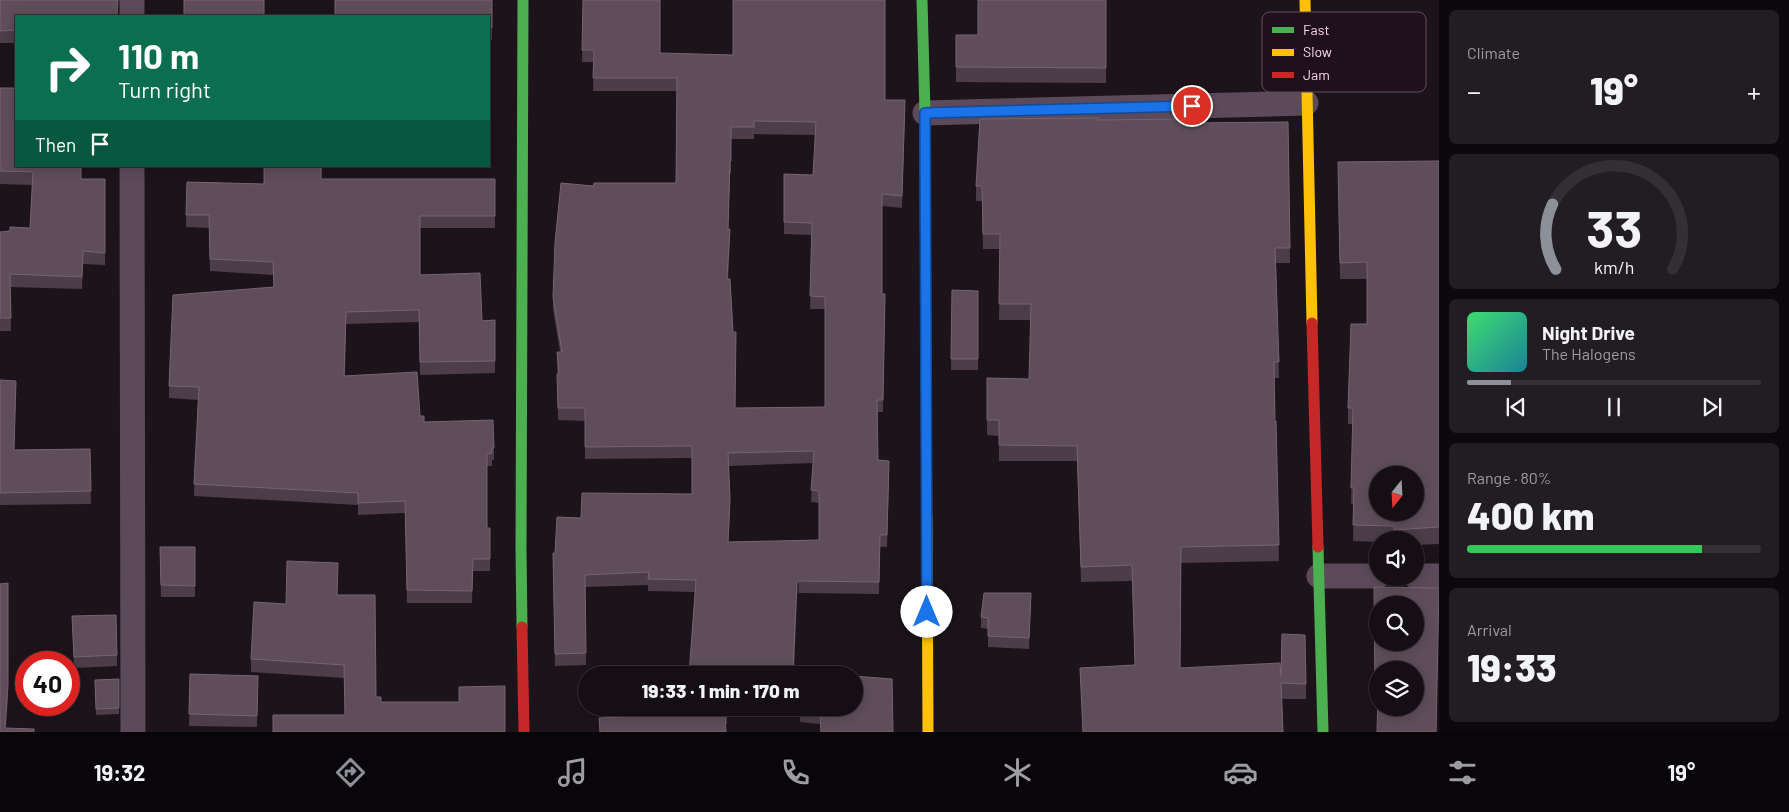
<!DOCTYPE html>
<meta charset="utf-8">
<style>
body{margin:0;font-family:Barlow,sans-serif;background:#221d22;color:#f1f3f6;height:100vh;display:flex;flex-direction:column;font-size:19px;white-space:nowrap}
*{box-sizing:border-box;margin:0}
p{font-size:16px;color:#9d9ca0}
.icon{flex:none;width:28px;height:28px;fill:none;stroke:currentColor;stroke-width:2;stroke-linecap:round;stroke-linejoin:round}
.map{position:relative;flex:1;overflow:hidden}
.details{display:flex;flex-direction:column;gap:10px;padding:10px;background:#0c080b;width:350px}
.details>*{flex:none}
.guide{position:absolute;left:15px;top:15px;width:475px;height:152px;border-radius:0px;box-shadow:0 2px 12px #0003,0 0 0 1px #342f34;background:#0b6e4f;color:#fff;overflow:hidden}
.needle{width:32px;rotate:198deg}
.controls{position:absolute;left:1369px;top:466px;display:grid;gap:10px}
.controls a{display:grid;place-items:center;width:55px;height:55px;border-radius:50%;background:#150f14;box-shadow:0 2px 12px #0003,0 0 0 1px #342f34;font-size:25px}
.speed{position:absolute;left:15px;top:651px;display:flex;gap:10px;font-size:25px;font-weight:700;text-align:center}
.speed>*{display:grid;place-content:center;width:65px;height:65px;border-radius:50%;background:#150f14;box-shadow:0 2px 12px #0003,0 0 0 1px #342f34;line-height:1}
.speed .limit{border:8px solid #d22;background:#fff;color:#111}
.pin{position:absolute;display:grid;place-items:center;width:42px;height:42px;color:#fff;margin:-21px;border:2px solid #fff;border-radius:50%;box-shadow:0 1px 5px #0007}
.me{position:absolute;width:55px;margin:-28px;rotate:0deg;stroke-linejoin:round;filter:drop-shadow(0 0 4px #0008)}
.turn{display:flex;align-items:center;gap:18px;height:105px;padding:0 20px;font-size:22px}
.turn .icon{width:65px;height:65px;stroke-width:2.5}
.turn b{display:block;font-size:35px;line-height:42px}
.then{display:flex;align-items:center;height:48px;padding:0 20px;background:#0003;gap:10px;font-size:19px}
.big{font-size:38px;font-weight:800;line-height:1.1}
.details .tile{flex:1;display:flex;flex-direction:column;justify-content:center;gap:8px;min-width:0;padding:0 18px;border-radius:8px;background:#221d22}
.details .dial{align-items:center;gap:0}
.dial svg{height:130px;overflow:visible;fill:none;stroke:#342f34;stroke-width:7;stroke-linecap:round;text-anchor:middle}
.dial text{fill:#f1f3f6;stroke:none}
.song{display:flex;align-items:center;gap:15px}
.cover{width:60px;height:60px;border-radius:8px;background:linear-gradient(135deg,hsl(140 70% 55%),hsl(190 70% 35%))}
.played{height:5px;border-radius:2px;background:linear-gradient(90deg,#8c9099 15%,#342f34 15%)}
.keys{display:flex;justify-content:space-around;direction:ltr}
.heat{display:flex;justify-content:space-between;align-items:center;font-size:28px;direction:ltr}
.charge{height:8px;border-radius:4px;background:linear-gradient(90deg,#34c759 80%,#342f34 0)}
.trip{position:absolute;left:578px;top:666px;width:285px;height:50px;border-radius:25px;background:#150f14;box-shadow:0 2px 12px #0003,0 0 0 1px #342f34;font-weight:800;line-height:50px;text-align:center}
.tabs{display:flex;height:80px;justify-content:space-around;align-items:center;background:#080608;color:#9d9ca0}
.tabs .icon{width:35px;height:35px}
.tabs .current{color:#8c9099}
.tabs b{font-size:22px;color:#f1f3f6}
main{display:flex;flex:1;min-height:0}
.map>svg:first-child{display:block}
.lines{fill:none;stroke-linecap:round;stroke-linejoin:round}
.street{stroke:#5c4a5a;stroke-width:25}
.fast{stroke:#4caf50;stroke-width:11}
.slow{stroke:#ffc107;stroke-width:11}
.jam{stroke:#c62828;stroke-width:11}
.wall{fill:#4c3d48;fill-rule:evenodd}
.shaded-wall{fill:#31262e}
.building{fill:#5f4e5a;stroke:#776372;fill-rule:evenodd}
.route-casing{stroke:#114b97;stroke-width:12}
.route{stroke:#1a73e8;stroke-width:9}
.key{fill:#20101c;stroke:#614b5c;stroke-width:1}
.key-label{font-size:14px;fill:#f9d6f2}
</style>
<main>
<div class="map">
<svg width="1439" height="732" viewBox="0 0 1439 732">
<rect width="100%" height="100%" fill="#1c141a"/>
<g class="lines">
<path class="street" d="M 132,0 L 132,16
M 925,113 L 1306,103
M 132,166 L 133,732
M 1319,576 L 1378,576
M 1415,576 L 1439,576"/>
<path class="fast" d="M 922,0 L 925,113 L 926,394
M 1318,547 L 1323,732
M 522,627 L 521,549 L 523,0"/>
<path class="slow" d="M 1305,0 L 1312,323
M 927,518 L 928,732"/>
<path class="jam" d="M 1312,323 L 1318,547
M 926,394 L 927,518
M 522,627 L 524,732"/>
</g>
<path class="wall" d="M 0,0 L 16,16 L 16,43 L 0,43 Z
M 492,0 L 492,40 L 489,40 L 489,16 Z
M 583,0 L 660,53 L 885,100 L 905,112 L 902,208 L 882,206 L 882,294 L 885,294 L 883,412 L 877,412 L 878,460 L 889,473 L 887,547 L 880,547 L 879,594 L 799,593 L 797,594 L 794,675 L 689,675 L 695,592 L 648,591 L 648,585 L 585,587 L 586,665 L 555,666 L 553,553 L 555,553 L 581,518 L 692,494 L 692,458 L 585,459 L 585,421 L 558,420 L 557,352 L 560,352 L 553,309 L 553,297 L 593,186 L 676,183 L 677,91 L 593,91 L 594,62 L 582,62 ZM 754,134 L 815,135 L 813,175 L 784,174 L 784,234 L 812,235 L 810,309 L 825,309 L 825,407 L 735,408 L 728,279 L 730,241 L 728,229 L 730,173 L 731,173 L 731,139 L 754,139 ZM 813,463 L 811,502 L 819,503 L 819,540 L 728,542 L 730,511 L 729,466 Z
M 1106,0 L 1106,83 L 956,82 L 956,35 L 978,35 Z
M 0,88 L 81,179 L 105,179 L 105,265 L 83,264 L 82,289 L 10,287 L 11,331 L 0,331 L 0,232 L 10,231 L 30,228 L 32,185 L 0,184 Z
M 1098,120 L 1187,123 L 1288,122 L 1290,263 L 1276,263 L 1279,378 L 1274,378 L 1275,422 L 1279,561 L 1181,563 L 1180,668 L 1281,676 L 1306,684 L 1306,699 L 1282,699 L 1283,732 L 1083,732 L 1080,668 L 1135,665 L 1132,581 L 1081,582 L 1077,461 L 999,461 L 999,436 L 987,435 L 987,378 L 1029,379 L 1031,320 L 999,320 L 1000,249 L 983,249 L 982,201 L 976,201 L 976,186 Z
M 1439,161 L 1439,544 L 1415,545 L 1415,540 L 1378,540 L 1378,542 L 1353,541 L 1354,504 L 1351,504 L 1353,424 L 1348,424 L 1348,408 L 1367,324 L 1367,279 L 1340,279 L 1338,179 Z
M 322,166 L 321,179 L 495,179 L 495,228 L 420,228 L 420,275 L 482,321 L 495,320 L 495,373 L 420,375 L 419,322 L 346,324 L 345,376 L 420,416 L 424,422 L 494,448 L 494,460 L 492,460 L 492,466 L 487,466 L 487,528 L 490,528 L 490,571 L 473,571 L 472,603 L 407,603 L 405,513 L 358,515 L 358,505 L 194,496 L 198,400 L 169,398 L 169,386 L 273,287 L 273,275 L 210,271 L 209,228 L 186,227 L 187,182 L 264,184 Z
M 952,290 L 978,291 L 978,370 L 951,370 Z
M 0,380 L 14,450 L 90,449 L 91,504 L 0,505 Z
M 160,547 L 195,547 L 195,597 L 161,597 Z
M 1374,587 L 1436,732 L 1377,708 L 1375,708 Z
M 337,595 L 376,697 L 381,702 L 505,732 L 345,715 L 344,678 L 251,672 L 251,659 L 286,604 Z
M 1031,605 L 1029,649 L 988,647 L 988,629 L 981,628 L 981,617 Z
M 72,616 L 117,655 L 117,666 L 74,668 Z
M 190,674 L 258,676 L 257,727 L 189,726 Z
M 119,679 L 119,714 L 96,715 L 95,680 Z
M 620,708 L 727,708 L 727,724 L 621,717 Z
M 800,708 L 893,732 L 821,732 L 820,724 L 800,722 Z"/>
<path class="shaded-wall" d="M 730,229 L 730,241 L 727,291 L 727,279 Z
M 799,581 L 799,593 L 797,594 L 793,675 L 797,582 Z
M 1031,593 L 1031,605 L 1029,649 L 1029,638 Z
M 8,686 L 8,699 L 6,732 L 5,728 Z"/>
<path class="building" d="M 0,0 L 118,0 L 117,16 L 16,16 L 16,30 L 0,31 Z
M 184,0 L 264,0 L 264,16 L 184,16 Z
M 335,0 L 492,0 L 492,28 L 489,28 L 489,16 L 335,16 Z
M 583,0 L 660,0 L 660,53 L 733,55 L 733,0 L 885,0 L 885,100 L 905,100 L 902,196 L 882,194 L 882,294 L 885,294 L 883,400 L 877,400 L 878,460 L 889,461 L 887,535 L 880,535 L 879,582 L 799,581 L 797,582 L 793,670 L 727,667 L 727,675 L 689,675 L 696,580 L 648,579 L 649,572 L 585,575 L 586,653 L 555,654 L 553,553 L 555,553 L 557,517 L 581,518 L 582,493 L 692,494 L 692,446 L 585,447 L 585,408 L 558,408 L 557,374 L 559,374 L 557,352 L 562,352 L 553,297 L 555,243 L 561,183 L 593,186 L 594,183 L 676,183 L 677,78 L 593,78 L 594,50 L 582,50 ZM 754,121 L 816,122 L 813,175 L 784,174 L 784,222 L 812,223 L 810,296 L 825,297 L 825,407 L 735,408 L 736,332 L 733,332 L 730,279 L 727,279 L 730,229 L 728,229 L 730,161 L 731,161 L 731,127 L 754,127 ZM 814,451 L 811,490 L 819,491 L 819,540 L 728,542 L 730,499 L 728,453 Z
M 978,0 L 1106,0 L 1106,68 L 956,67 L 956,35 L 978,35 Z
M 0,88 L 16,88 L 16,166 L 81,166 L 81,179 L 105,179 L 105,253 L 83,251 L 82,277 L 10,274 L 11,318 L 0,318 L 0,232 L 10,231 L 10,227 L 30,228 L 33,172 L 0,171 Z
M 1098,118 L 1098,120 L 1187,119 L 1187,123 L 1288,122 L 1290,248 L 1275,248 L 1279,362 L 1274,362 L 1275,422 L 1276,421 L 1279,545 L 1181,547 L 1180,668 L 1280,663 L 1281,676 L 1282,634 L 1305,635 L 1306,684 L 1281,683 L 1283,732 L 1083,732 L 1080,668 L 1135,665 L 1132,565 L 1081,567 L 1077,446 L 999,445 L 999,420 L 987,420 L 987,378 L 1029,379 L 1031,304 L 999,304 L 1000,234 L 983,234 L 982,186 L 976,186 L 980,119 Z
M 1439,161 L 1439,527 L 1394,530 L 1394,526 L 1353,525 L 1354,488 L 1351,488 L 1353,408 L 1348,408 L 1351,324 L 1367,324 L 1367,262 L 1340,263 L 1338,162 ZM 1378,475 L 1415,475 L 1415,512 L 1378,512 Z
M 264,166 L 321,166 L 321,179 L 495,179 L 495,216 L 420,216 L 420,275 L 480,273 L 482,321 L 495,320 L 495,361 L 420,362 L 419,310 L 346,312 L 344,376 L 417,372 L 420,416 L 424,416 L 424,422 L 493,420 L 494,448 L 492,448 L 492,453 L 487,454 L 487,528 L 490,528 L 490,559 L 473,559 L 472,591 L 407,590 L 405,501 L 358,503 L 358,493 L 194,484 L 199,387 L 169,386 L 173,295 L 274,287 L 273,262 L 210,259 L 209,215 L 186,215 L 187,182 L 264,184 Z
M 952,290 L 978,291 L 978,359 L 951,359 Z
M 0,380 L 16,381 L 14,450 L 90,449 L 91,491 L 0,493 Z
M 160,547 L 195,547 L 195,586 L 161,585 Z
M 287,561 L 338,563 L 337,595 L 375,595 L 376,697 L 381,697 L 381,702 L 459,702 L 459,687 L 505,686 L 505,732 L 273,732 L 273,715 L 345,715 L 344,665 L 251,659 L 254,602 L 286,604 Z
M 8,583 L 8,686 L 5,728 L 34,729 L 34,732 L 0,732 L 0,584 Z
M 1374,587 L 1439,588 L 1436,732 L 1377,732 L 1378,694 L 1375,694 ZM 1378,605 L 1415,605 L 1415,642 L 1378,642 ZM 1378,670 L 1415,670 L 1415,708 L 1378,708 Z
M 984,593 L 1031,593 L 1029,638 L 988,636 L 988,618 L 981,617 Z
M 116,615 L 117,655 L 74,657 L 72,616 Z
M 802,673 L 832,675 L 802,675 Z
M 190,674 L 258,676 L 257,716 L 189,714 Z
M 854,676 L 892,679 L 893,732 L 821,732 L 820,712 L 800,711 L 800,708 L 854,708 Z
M 119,679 L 119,708 L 96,709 L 95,680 Z
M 621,708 L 727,708 L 727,712 L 725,712 L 726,732 L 600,732 L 599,718 L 622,717 Z"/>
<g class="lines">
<defs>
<path id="route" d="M 927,612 L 925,113 L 1192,106"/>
</defs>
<use href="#route" class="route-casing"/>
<use href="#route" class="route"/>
</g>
<rect x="1262" y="12" width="164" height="80" rx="8" class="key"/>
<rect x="1272" y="27" width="22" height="6" fill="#4caf50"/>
<rect x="1272" y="49" width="22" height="7" fill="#ffc107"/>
<rect x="1272" y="72" width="22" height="6" fill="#c62828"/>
<g class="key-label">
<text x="1303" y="35">Fast</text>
<text x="1303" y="57">Slow</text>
<text x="1303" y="80">Jam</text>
</g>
</svg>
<div class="controls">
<a><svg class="needle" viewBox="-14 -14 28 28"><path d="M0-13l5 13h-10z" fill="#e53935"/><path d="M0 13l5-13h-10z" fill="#9d9ca0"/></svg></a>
<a><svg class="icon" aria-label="sound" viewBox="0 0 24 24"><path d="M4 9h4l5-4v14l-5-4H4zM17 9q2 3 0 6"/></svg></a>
<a><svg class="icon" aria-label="search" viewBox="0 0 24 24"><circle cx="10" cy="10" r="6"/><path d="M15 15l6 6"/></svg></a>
<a><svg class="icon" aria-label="layers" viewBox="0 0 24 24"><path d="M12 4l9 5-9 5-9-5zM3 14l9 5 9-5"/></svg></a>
</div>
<div class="speed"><div class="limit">40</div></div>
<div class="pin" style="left:1192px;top:106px;background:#d93025"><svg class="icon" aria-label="arrive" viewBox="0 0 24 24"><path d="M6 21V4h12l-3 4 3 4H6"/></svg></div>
<svg class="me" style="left:927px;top:612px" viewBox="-20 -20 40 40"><circle r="19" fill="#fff"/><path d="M0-13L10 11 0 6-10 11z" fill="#1a73e8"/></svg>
<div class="trip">19:33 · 1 min · 170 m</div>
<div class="guide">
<div class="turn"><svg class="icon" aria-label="right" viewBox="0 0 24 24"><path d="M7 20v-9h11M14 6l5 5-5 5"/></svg><div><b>110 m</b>Turn right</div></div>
<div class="then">Then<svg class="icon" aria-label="arrive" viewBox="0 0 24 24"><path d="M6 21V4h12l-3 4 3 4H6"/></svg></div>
</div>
</div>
<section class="details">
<div class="tile"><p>Climate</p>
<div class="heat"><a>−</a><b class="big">19°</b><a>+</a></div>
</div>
<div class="tile dial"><svg viewBox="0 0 100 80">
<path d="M14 69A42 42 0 1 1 86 69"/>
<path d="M14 69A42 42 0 0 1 12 29" stroke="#8c9099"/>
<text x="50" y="56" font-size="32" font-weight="700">33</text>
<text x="50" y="72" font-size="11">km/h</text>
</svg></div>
<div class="tile">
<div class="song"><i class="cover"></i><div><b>Night Drive</b><p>The Halogens</p></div></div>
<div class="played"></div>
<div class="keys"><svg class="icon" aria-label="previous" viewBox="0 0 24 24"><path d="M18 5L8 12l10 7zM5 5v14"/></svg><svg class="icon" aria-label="pause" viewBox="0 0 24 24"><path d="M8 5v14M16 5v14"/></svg><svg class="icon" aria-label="next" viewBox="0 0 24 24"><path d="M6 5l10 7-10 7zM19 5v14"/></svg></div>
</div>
<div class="tile"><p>Range · 80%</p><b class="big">400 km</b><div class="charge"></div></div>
<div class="tile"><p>Arrival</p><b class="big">19:33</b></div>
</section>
</main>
<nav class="tabs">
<b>19:32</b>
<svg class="icon current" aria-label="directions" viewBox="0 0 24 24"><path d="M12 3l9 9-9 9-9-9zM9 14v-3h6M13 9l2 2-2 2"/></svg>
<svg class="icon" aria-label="music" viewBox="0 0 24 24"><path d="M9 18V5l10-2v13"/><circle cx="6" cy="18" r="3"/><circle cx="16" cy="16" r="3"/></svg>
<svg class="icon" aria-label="phone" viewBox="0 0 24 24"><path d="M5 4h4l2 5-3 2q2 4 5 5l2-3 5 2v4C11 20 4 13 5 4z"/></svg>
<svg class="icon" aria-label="climate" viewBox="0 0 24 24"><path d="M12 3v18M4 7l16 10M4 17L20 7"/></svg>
<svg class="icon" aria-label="car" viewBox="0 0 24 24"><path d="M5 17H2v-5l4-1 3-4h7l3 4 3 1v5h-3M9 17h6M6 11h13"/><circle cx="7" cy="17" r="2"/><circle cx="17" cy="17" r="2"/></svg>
<svg class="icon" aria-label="filters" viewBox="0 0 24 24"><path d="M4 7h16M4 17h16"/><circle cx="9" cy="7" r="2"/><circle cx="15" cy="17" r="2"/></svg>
<b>19°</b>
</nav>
